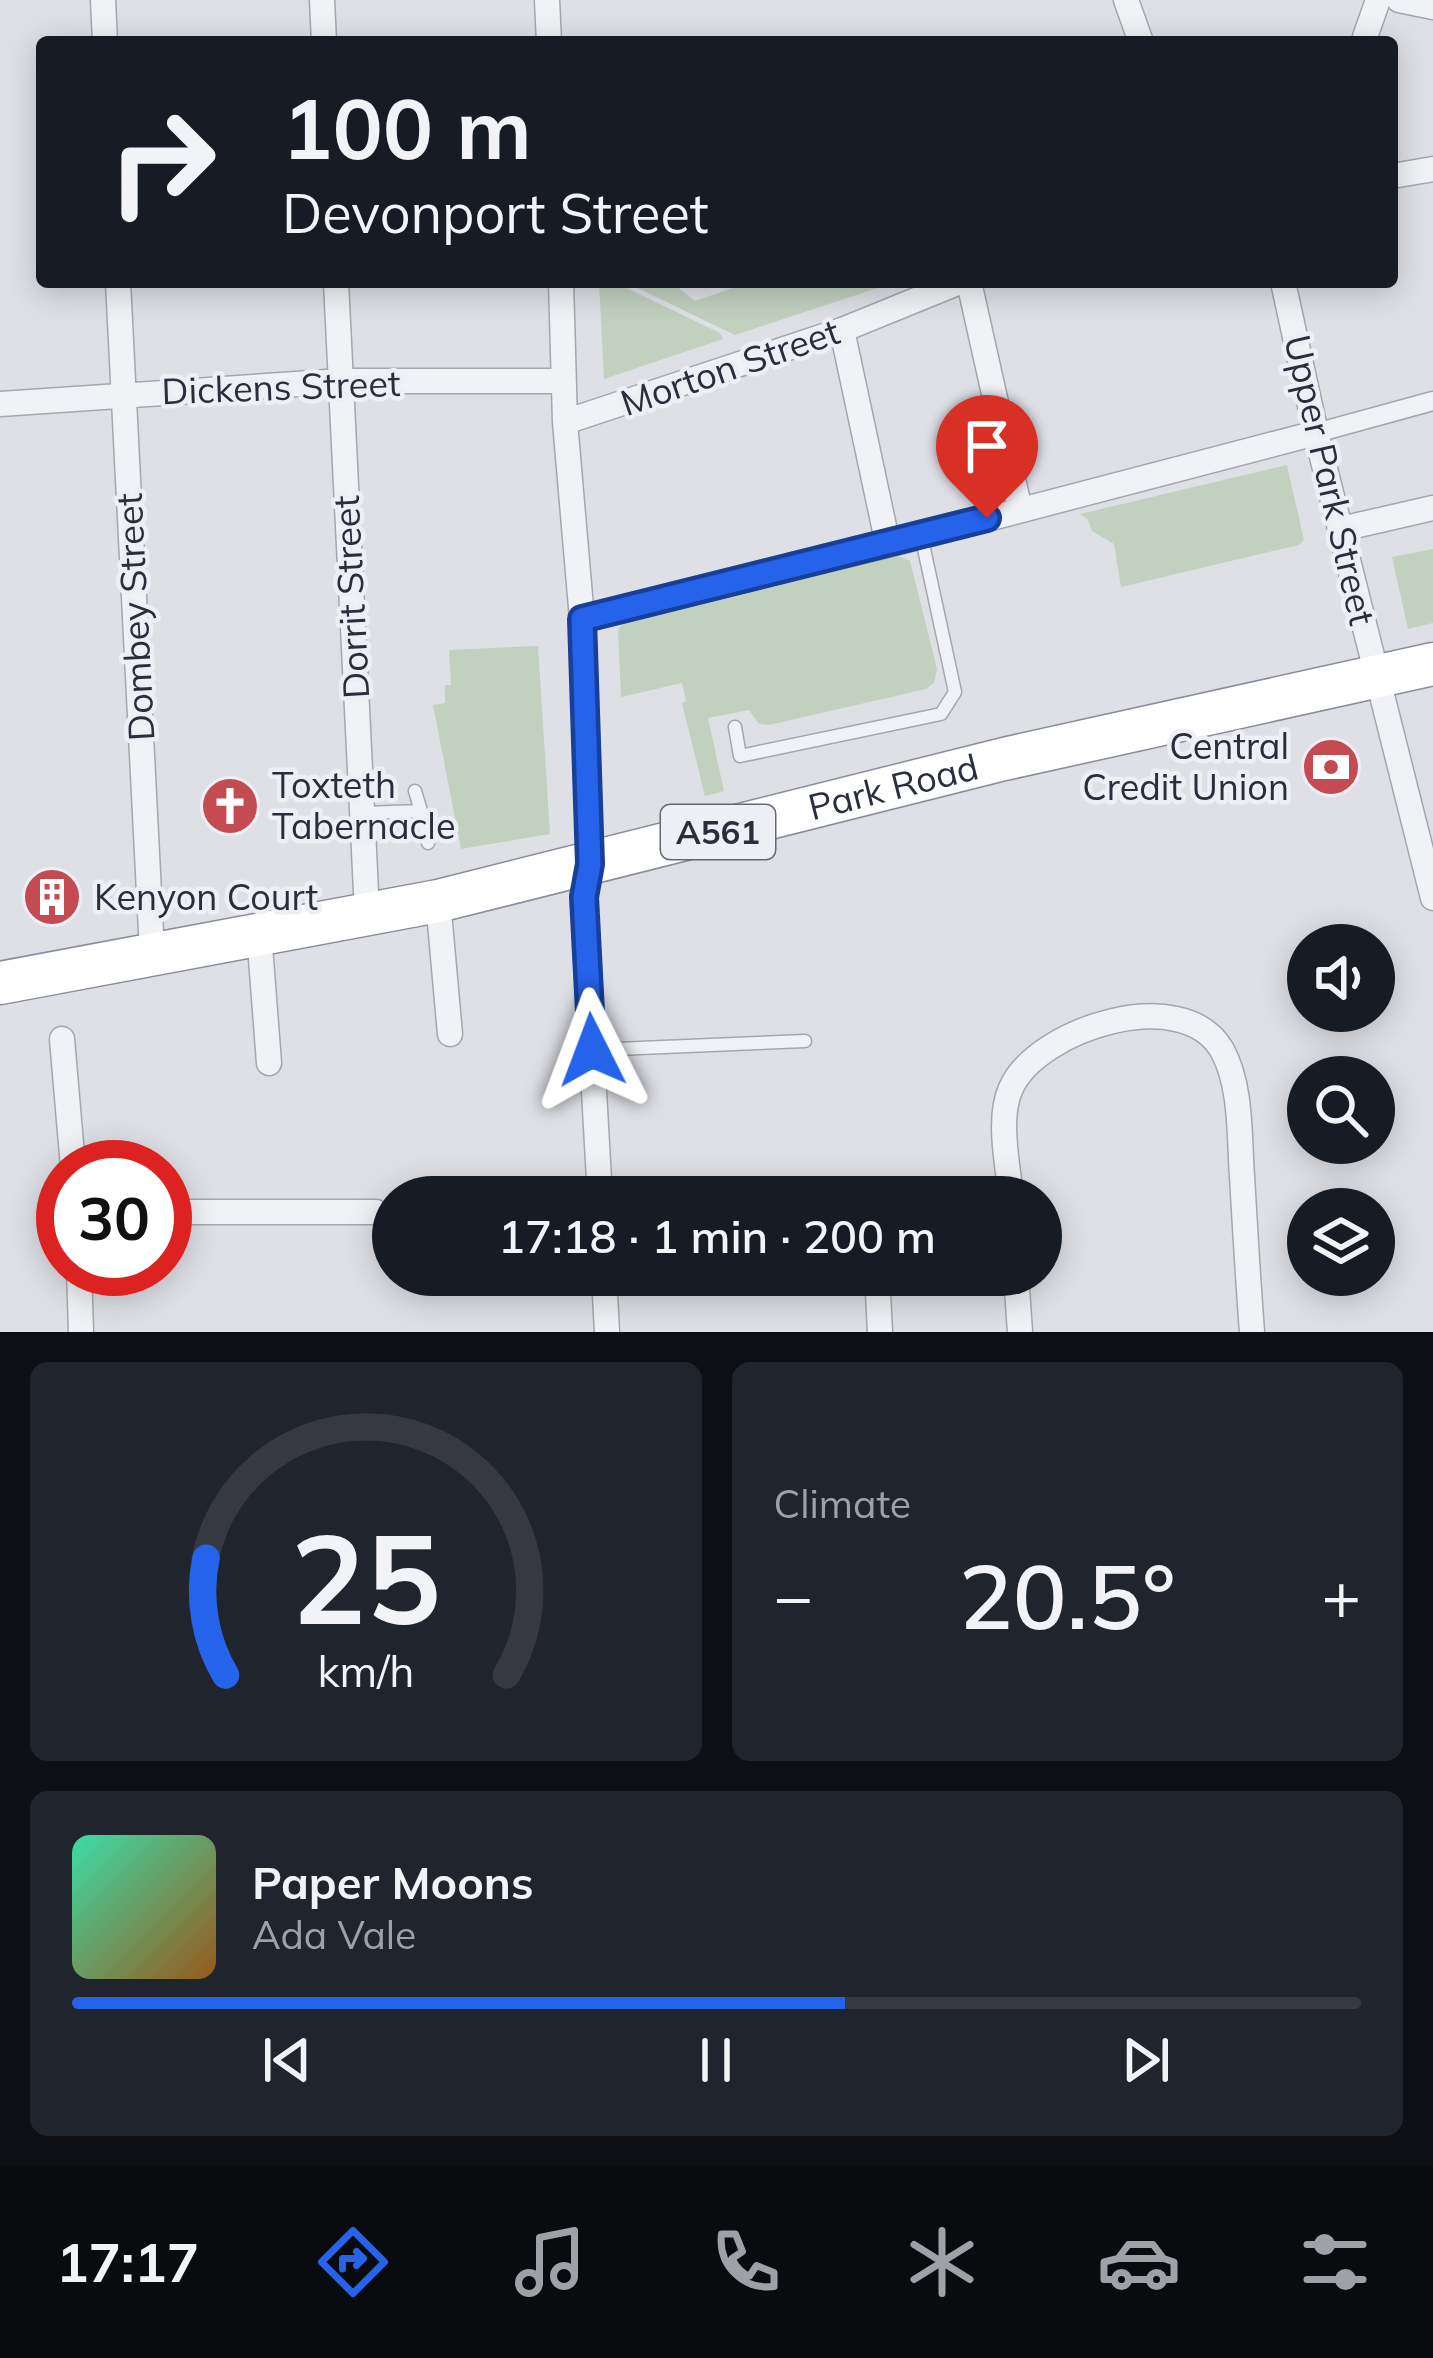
<!DOCTYPE html>
<meta charset="utf-8">
<style>
body{margin:0;font-family:Mulish,sans-serif;background:#20242c;color:#f1f3f6;height:100vh;display:flex;flex-direction:column;font-size:45px;white-space:nowrap}
*{box-sizing:border-box;margin:0}
p{font-size:39px;color:#9ea1a6}
.icon{flex:none;width:66px;height:66px;fill:none;stroke:currentColor;stroke-width:2;stroke-linecap:round;stroke-linejoin:round}
.map{position:relative;height:1332px;overflow:hidden}
.sheet{display:flex;flex-direction:column;gap:30px;padding:30px;background:#0d0f14;flex:1}
.sheet>*{flex:none}
.banner{position:absolute;left:36px;top:36px;width:1362px;height:252px;border-radius:12px;box-shadow:0 6px 30px #0003;background:#171b24;color:#f1f3f6;overflow:hidden}
.buttons{position:absolute;left:1287px;top:924px;display:grid;gap:24px}
.buttons a{display:grid;place-items:center;width:108px;height:108px;border-radius:50%;background:#171b24;box-shadow:0 6px 30px #0003;font-size:60px}
.speed{position:absolute;left:36px;top:1140px;display:flex;gap:24px;font-size:60px;font-weight:700;text-align:center}
.speed>*{display:grid;place-content:center;width:156px;height:156px;border-radius:50%;background:#171b24;box-shadow:0 6px 30px #0003;line-height:1}
.speed .limit{border:18px solid #d22;background:#fff;color:#111}
.pin{position:absolute;display:grid;place-items:center;width:102px;height:102px;color:#fff;margin:-123px -51px;border-radius:50% 50% 50% 0;rotate:-45deg;box-shadow:0 0 12px #0007}
.pin .icon{rotate:45deg}
.me{position:absolute;width:132px;margin:-66px;rotate:357deg;stroke-linejoin:round;filter:drop-shadow(0 0 9px #0008)}
.turn{display:flex;align-items:center;gap:42px;height:252px;padding:0 48px;font-size:54px}
.turn .icon{width:156px;height:156px;stroke-width:2.5}
.turn b{display:block;font-size:84px;line-height:102px}
.big{font-size:90px;font-weight:600;line-height:1.1}
.sheet .card{flex:1;display:flex;flex-direction:column;justify-content:center;gap:18px;min-width:0;padding:0 42px;border-radius:18px;background:#20242c}
.sheet .dial{align-items:center;gap:0}
.dial svg{height:312px;overflow:visible;fill:none;stroke:#363941;stroke-width:7;stroke-linecap:round;text-anchor:middle}
.dial text{fill:#f1f3f6;stroke:none}
.song{display:flex;align-items:center;gap:36px}
.cover{width:144px;height:144px;border-radius:18px;background:linear-gradient(135deg,hsl(160 70% 55%),hsl(30 70% 35%))}
.played{height:12px;border-radius:6px;background:linear-gradient(90deg,#2563eb 60%,#363941 60%)}
.keys{display:flex;justify-content:space-around;direction:ltr}
.heat{display:flex;justify-content:space-between;align-items:center;font-size:66px;direction:ltr}
.sheet .tiles{flex:1;display:grid;gap:30px;grid-template-columns:1fr 1fr}
.card:last-child{grid-column:span 2}
.trip{position:absolute;left:372px;top:1176px;width:690px;height:120px;border-radius:60px;background:#171b24;box-shadow:0 6px 30px #0003;font-weight:600;line-height:120px;text-align:center}
.tab-bar{display:flex;height:192px;justify-content:space-around;align-items:center;background:#090b0e;color:#9ea1a6}
.tab-bar .icon{width:84px;height:84px}
.tab-bar .on{color:#2563eb}
.tab-bar b{font-size:54px;color:#f1f3f6}
.map>svg:first-child{display:block}
.green{fill:#c2d0c0}
.lines{fill:none;stroke-linecap:round;stroke-linejoin:round}
.service-casing{stroke:#a4a7b0;stroke-width:15}
.pedestrian-casing{stroke:#a4a7b0;stroke-width:21}
.minor-casing{stroke:#a4a7b0;stroke-width:27}
.trunk-casing{stroke:#878d9c;stroke-width:45}
.service{stroke:#f0f2f5;stroke-width:12}
.pedestrian{stroke:#f0f2f5;stroke-width:18}
.minor{stroke:#f0f2f5;stroke-width:24}
.trunk{stroke:#fff;stroke-width:42}
.route-casing{stroke:#184099;stroke-width:30}
.route{stroke:#2563eb;stroke-width:21}
.labels{text-anchor:middle;stroke-width:9;stroke-linejoin:round;paint-order:stroke}
.shield{fill:#edeff4;stroke:#636873;stroke-width:3}
.shield-label{font-size:33px;font-weight:bold;fill:#282e3c}
.street-label{font-size:36px;fill:#282e3c;stroke:#edeff4}
.poi-label{font-size:36px;fill:#282e3c;stroke:#edeff4;text-anchor:start}
</style>
<div class="map">
<svg width="1433" height="1332" viewBox="0 0 1433 1332">
<rect width="100%" height="100%" fill="#dee0e6"/>
<path class="green" d="M 599,282 L 614,282 L 720,333 L 723,339 L 604,379 Z
M 625,282 L 671,282 L 695,301 L 750,282 L 896,282 L 735,335 Z
M 1287,465 L 1304,540 L 1299,545 L 1121,587 L 1114,544 L 1092,531 L 1088,520 L 1080,514 Z
M 1433,549 L 1433,623 L 1408,629 L 1392,557 Z
M 896,555 L 910,561 L 937,669 L 934,683 L 926,689 L 769,725 L 759,724 L 749,710 L 708,718 L 724,791 L 705,796 L 682,703 L 686,701 L 682,683 L 621,697 L 618,630 L 624,621 Z
M 538,646 L 550,834 L 461,849 L 433,705 L 445,703 L 445,685 L 451,685 L 449,650 Z"/>
<g class="lines">
<defs>
<path id="service" d="M 735,727 L 740,756 L 941,714 L 955,692 L 921,535
M 415,791 L 421,811
M 362,813 L 421,811 L 428,843
M 593,1050 L 805,1041"/>
<path id="pedestrian" d="M 1316,433 L 1433,401"/>
<path id="minor" d="M 103,0 L 105,42
M 322,0 L 324,42
M 547,0 L 549,42
M 1126,0 L 1141,42
M 1399,0 L 1433,7
M 1365,37 L 1378,0
M 1392,176 L 1433,169
M 118,282 L 152,952
M 336,282 L 367,912
M 561,282 L 565,422 L 582,619 L 590,864 L 583,897 L 600,1197
M 969,282 L 1020,510
M 1283,282 L 1316,433 L 1433,898
M 842,330 L 888,545
M 0,404 L 341,381 L 563,381
M 565,422 L 842,330 L 960,282
M 1341,529 L 1433,508
M 582,619 L 888,545 L 1316,433
M 438,901 L 450,1034
M 259,933 L 269,1063
M 62,1039 L 73,1167
M 1011,1197 C 1008,1165 997,1118 1011,1088 C 1037,1029 1183,982 1222,1050 C 1242,1086 1239,1137 1242,1176 C 1245,1228 1248,1280 1252,1332
M 165,1212 L 376,1212
M 79,1269 L 81,1332
M 604,1275 L 607,1332
M 1016,1275 L 1020,1332
M 878,1293 L 880,1332"/>
<g id="trunk">
<path id="s1" d="M 0,983 L 438,901 L 1004,759 L 1433,664"/>
</g>
</defs>
<use href="#service" class="service-casing"/>
<use href="#pedestrian" class="pedestrian-casing"/>
<use href="#minor" class="minor-casing"/>
<use href="#trunk" class="trunk-casing"/>
<use href="#service" class="service"/>
<use href="#pedestrian" class="pedestrian"/>
<use href="#minor" class="minor"/>
<use href="#trunk" class="trunk"/>
</g>
<g class="lines">
<defs>
<path id="route" d="M 592,1050 L 584,897 L 590,864 L 582,619 L 987,518"/>
</defs>
<use href="#route" class="route-casing"/>
<use href="#route" class="route"/>
</g>
<defs>
<symbol id="bank-disc" viewBox="-11 -11 22 22"><circle r="9.5" fill="#c34b51" stroke="#edeff4"/><path d="M-6-4H6V4H-6ZM0-2.3a2.3 2.3 0 1 0 0 4.6a2.3 2.3 0 1 0 0-4.6Z" fill="#fff"/></symbol>
<symbol id="church-disc" viewBox="-11 -11 22 22"><circle r="9.5" fill="#c34b51" stroke="#edeff4"/><path d="M-1.2-6h2.4v3.5h3.3v2.4h-3.3V6h-2.4V-.1h-3.3v-2.4h3.3Z" fill="#fff"/></symbol>
<symbol id="building-disc" viewBox="-11 -11 22 22"><circle r="9.5" fill="#c34b51" stroke="#edeff4"/><path d="M-4-6H4V6H1V3H-1V6H-4ZM-2.5-4.3h1.7v1.8h-1.7ZM.8-4.3h1.7v1.8H.8ZM-2.5-1h1.7V.8h-1.7ZM.8-1h1.7V.8H.8Z" fill="#fff"/></symbol>
</defs>
<g fill-rule="evenodd">
<use href="#bank-disc" x="1298" y="734" width="66" height="66"/>
<use href="#church-disc" x="197" y="773" width="66" height="66"/>
<use href="#building-disc" x="19" y="864" width="66" height="66"/>
</g>
<g class="labels">
<rect class="shield" x="661" y="805" width="114" height="54" rx="9"/>
<g class="shield-label">
<text x="718" y="844">A561</text>
</g>
<g class="street-label">
<text transform="translate(730 367) rotate(-19)" y="13">Morton Street</text>
<text transform="translate(281 387) rotate(-2)" y="13">Dickens Street</text>
<text transform="translate(1330 480) rotate(77)" y="13">Upper Park Street</text>
<text transform="translate(351 597) rotate(-93)" y="13">Dorrit Street</text>
<text transform="translate(135 617) rotate(-93)" y="13">Dombey Street</text>
<text dy="13" stroke="none"><textPath href="#s1" startOffset="915">Park Road</textPath></text>
</g>
<g class="poi-label">
<text x="1289" y="759" text-anchor="end">Central<tspan x="1289" dy="41">Credit Union</tspan></text>
<text x="272" y="798">Toxteth<tspan x="272" dy="41">Tabernacle</tspan></text>
<text x="94" y="910">Kenyon Court</text>
</g>
</g>
</svg>
<div class="buttons">
<a><svg class="icon" aria-label="sound" viewBox="0 0 24 24"><path d="M4 9h4l5-4v14l-5-4H4zM17 9q2 3 0 6"/></svg></a>
<a><svg class="icon" aria-label="search" viewBox="0 0 24 24"><circle cx="10" cy="10" r="6"/><path d="M15 15l6 6"/></svg></a>
<a><svg class="icon" aria-label="layers" viewBox="0 0 24 24"><path d="M12 4l9 5-9 5-9-5zM3 14l9 5 9-5"/></svg></a>
</div>
<div class="speed"><div class="limit">30</div></div>
<div class="pin" style="left:987px;top:518px;background:#d93025"><svg class="icon" aria-label="arrive" viewBox="0 0 24 24"><path d="M6 21V4h12l-3 4 3 4H6"/></svg></div>
<svg class="me" style="left:592px;top:1050px" viewBox="-20 -20 40 40"><path d="M0-17L14 15 0 8-14 15z" fill="#2563eb" stroke="#fff" stroke-width="4"/></svg>
<div class="trip">17:18 · 1 min · 200 m</div>
<div class="banner">
<div class="turn"><svg class="icon" aria-label="right" viewBox="0 0 24 24"><path d="M7 20v-9h11M14 6l5 5-5 5"/></svg><div><b>100 m</b>Devonport Street</div></div>
</div>
</div>
<section class="sheet">
<div class="tiles">
<div class="card dial"><svg viewBox="0 0 100 80">
<path d="M14 69A42 42 0 1 1 86 69"/>
<path d="M14 69A42 42 0 0 1 9 39" stroke="#2563eb"/>
<text x="50" y="56" font-size="32" font-weight="700">25</text>
<text x="50" y="72" font-size="11">km/h</text>
</svg></div>
<div class="card"><p>Climate</p>
<div class="heat"><a>−</a><b class="big">20.5°</b><a>+</a></div>
</div>
<div class="card">
<div class="song"><i class="cover"></i><div><b>Paper Moons</b><p>Ada Vale</p></div></div>
<div class="played"></div>
<div class="keys"><svg class="icon" aria-label="previous" viewBox="0 0 24 24"><path d="M18 5L8 12l10 7zM5 5v14"/></svg><svg class="icon" aria-label="pause" viewBox="0 0 24 24"><path d="M8 5v14M16 5v14"/></svg><svg class="icon" aria-label="next" viewBox="0 0 24 24"><path d="M6 5l10 7-10 7zM19 5v14"/></svg></div>
</div>
</div>
</section>
<nav class="tab-bar">
<b>17:17</b>
<svg class="icon on" aria-label="directions" viewBox="0 0 24 24"><path d="M12 3l9 9-9 9-9-9zM9 14v-3h6M13 9l2 2-2 2"/></svg>
<svg class="icon" aria-label="music" viewBox="0 0 24 24"><path d="M9 18V5l10-2v13"/><circle cx="6" cy="18" r="3"/><circle cx="16" cy="16" r="3"/></svg>
<svg class="icon" aria-label="phone" viewBox="0 0 24 24"><path d="M5 4h4l2 5-3 2q2 4 5 5l2-3 5 2v4C11 20 4 13 5 4z"/></svg>
<svg class="icon" aria-label="climate" viewBox="0 0 24 24"><path d="M12 3v18M4 7l16 10M4 17L20 7"/></svg>
<svg class="icon" aria-label="car" viewBox="0 0 24 24"><path d="M5 17H2v-5l4-1 3-4h7l3 4 3 1v5h-3M9 17h6M6 11h13"/><circle cx="7" cy="17" r="2"/><circle cx="17" cy="17" r="2"/></svg>
<svg class="icon" aria-label="filters" viewBox="0 0 24 24"><path d="M4 7h16M4 17h16"/><circle cx="9" cy="7" r="2"/><circle cx="15" cy="17" r="2"/></svg>
</nav>
